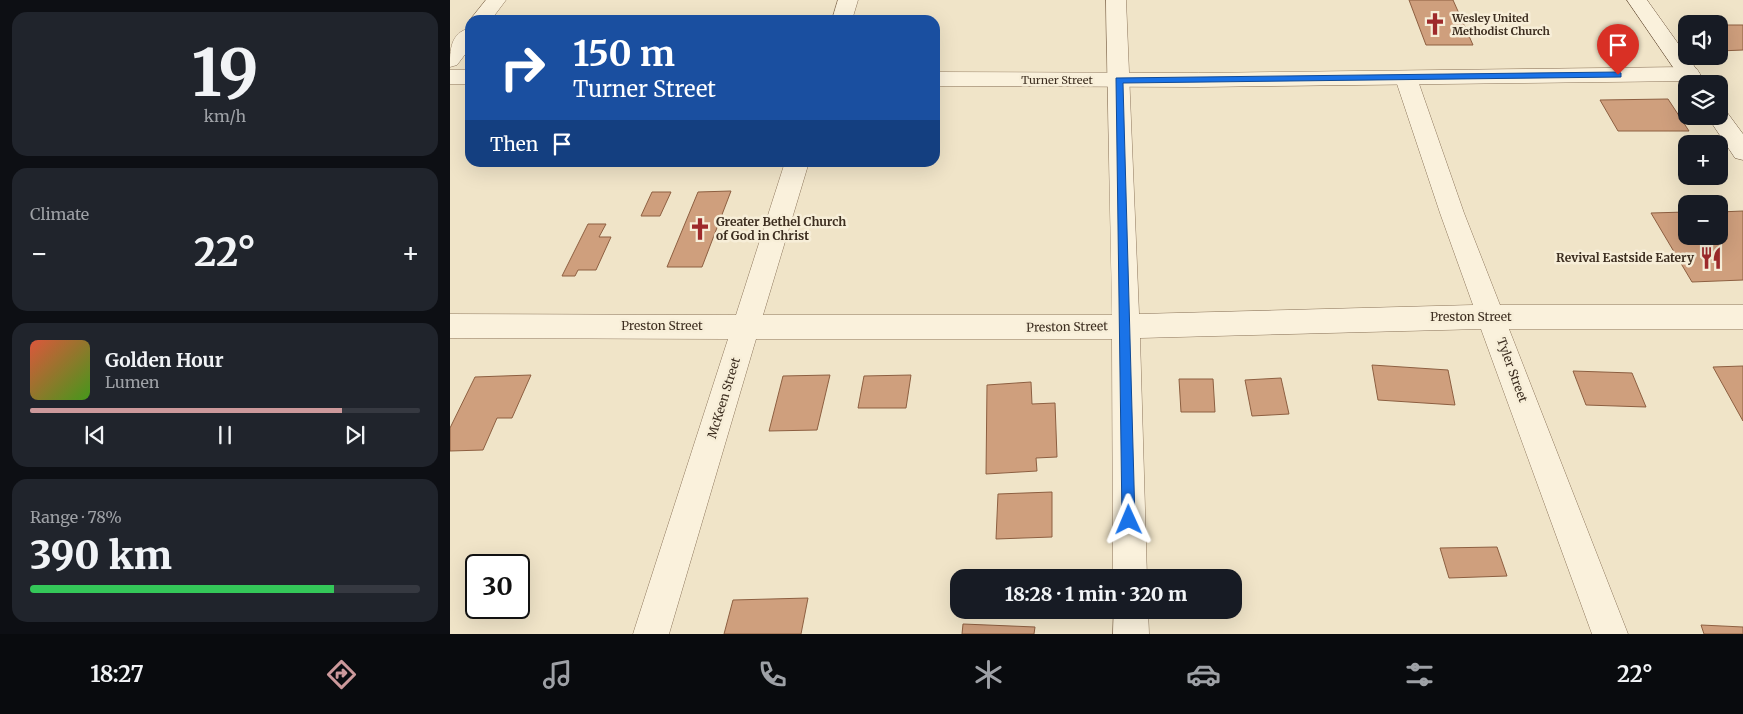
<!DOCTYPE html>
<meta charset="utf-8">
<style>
body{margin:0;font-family:Merriweather,serif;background:#20242c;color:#f1f3f6;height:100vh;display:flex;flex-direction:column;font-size:19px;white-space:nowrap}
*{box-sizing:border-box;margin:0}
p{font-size:16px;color:#9ea1a6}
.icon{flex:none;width:28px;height:28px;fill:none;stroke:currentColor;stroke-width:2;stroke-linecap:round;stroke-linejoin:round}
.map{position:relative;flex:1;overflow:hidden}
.side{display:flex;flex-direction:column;gap:12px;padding:12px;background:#0d0f14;width:450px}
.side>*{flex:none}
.top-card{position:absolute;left:15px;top:15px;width:475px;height:152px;border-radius:15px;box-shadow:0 5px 20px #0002;background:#1a4fa0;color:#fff;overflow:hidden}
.tools{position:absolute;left:1228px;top:15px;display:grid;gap:10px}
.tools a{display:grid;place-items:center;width:50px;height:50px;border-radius:10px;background:#171b24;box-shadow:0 5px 20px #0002;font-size:25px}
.speed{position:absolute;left:15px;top:554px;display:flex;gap:10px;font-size:25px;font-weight:700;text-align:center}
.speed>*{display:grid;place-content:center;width:65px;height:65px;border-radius:50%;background:#171b24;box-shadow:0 5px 20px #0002;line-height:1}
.speed .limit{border:2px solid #111;border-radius:8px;background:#fff;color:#111}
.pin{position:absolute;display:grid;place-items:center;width:42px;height:42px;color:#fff;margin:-51px -21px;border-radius:50% 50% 50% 0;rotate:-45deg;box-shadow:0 0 5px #0007}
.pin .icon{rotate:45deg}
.me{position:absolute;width:55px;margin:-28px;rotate:359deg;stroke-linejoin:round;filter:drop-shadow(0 0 4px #0008)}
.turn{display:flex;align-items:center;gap:18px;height:105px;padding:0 25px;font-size:22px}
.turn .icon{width:65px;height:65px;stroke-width:2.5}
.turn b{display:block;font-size:35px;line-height:42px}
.then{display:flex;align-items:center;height:48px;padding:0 25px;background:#0003;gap:10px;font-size:19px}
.big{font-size:38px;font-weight:800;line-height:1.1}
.side .card{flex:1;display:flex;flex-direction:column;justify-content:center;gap:8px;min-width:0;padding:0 18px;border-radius:15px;background:#20242c}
.side .dial{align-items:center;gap:0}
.dial b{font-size:65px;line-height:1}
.song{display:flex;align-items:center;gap:15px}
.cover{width:60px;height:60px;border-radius:8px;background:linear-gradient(135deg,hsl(10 70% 55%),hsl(100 70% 35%))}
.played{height:5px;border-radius:2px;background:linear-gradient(90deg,#cc999b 80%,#363941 80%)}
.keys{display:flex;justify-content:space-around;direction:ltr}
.heat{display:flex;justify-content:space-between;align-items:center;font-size:28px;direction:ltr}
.charge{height:8px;border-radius:4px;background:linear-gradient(90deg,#34c759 78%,#363941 0)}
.trip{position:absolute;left:500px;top:569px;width:292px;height:50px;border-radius:15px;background:#171b24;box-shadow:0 5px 20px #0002;font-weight:800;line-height:50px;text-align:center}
.tab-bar{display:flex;height:80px;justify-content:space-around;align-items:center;background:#090b0e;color:#9ea1a6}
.tab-bar .icon{width:35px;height:35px}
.tab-bar .selected{color:#cc999b}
.tab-bar b{font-size:22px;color:#f1f3f6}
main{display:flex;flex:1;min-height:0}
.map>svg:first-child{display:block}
.building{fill:#cf9f7d;stroke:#8d5f41}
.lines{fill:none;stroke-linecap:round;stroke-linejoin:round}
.minor-casing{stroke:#8d765c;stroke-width:1}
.tertiary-casing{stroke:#8d765c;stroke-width:1}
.secondary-casing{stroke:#6f573f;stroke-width:1}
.minor{fill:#faf1dc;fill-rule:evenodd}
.tertiary{fill:#faf1dc;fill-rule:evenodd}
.secondary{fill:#faf1dc;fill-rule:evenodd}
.route{fill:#1a73e8;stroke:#114b97}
.labels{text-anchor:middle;stroke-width:5;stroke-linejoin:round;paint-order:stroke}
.far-poi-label{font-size:11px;font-weight:bold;fill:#3d2e20;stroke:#f7eed8;text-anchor:start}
.far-street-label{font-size:11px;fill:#3d2e20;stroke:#f7eed8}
.poi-label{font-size:12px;font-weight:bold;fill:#3d2e20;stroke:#f7eed8;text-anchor:start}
.street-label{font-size:12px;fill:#3d2e20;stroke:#f7eed8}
</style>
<main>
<section class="side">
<div class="card dial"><b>19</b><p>km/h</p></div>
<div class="card"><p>Climate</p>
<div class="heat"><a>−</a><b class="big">22°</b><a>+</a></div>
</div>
<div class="card">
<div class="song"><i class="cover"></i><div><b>Golden Hour</b><p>Lumen</p></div></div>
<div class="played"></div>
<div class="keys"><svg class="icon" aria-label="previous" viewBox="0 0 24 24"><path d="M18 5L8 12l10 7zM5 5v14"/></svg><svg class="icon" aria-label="pause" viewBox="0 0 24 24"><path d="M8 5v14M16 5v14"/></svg><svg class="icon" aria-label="next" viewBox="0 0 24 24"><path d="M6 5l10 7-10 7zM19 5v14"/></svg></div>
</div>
<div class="card"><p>Range · 78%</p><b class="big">390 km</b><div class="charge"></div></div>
</section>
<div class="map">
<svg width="1293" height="634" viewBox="0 0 1293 634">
<rect width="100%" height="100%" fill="#f0e4c8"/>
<path class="building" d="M 959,0 L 1003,0 L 1023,45 L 976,45 Z
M 1269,25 L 1293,25 L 1293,50 L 1269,51 Z
M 1218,99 L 1239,131 L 1168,131 L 1150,100 Z
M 281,191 L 252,267 L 217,267 L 248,192 Z
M 202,192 L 221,192 L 210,216 L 191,216 Z
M 1293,211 L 1293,280 L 1242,282 L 1201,213 L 1236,212 L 1236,236 L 1269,236 L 1269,212 Z
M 138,224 L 156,224 L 149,237 L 161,237 L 146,270 L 128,270 L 125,276 L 112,276 Z
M 922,365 L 998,370 L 1005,405 L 928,400 Z
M 1293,366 L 1293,421 L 1263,367 Z
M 1123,371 L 1182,373 L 1196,407 L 1136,405 Z
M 81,375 L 62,418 L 47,418 L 33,450 L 0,451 L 0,428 L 25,377 Z
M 380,375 L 367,430 L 319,431 L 333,376 Z
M 461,375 L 456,408 L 408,408 L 414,376 Z
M 831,378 L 839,414 L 802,416 L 795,380 Z
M 729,379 L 763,379 L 765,412 L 731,412 Z
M 581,382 L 582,404 L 605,403 L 607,457 L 586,458 L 587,471 L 536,474 L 537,385 Z
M 602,492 L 602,537 L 546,539 L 548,494 Z
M 1047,547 L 1057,576 L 999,578 L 990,548 Z
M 358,598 L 351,634 L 274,634 L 283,600 Z
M 513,624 L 585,627 L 584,634 L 512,634 Z
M 1251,625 L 1293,627 L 1293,634 L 1254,634 Z"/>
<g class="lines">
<defs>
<path id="minor" d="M 36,0 L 56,0 L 41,20 L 20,20 Z
M 388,0 L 408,0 L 402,20 L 382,20 Z
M 656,0 L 676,0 L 689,314 L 1023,305 L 990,213 L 945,78 L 948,73 L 956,71 L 964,73 L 967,78 L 1014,213 L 1050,305 L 1293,305 L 1293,329 L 1059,329 L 1178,634 L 1142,634 L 1031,329 L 690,338 L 697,578 L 663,578 L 662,339 L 306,339 L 219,634 L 183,634 L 278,339 L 0,338 L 0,314 L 286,315 L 335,162 L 359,162 L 313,315 L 662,315 Z
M 20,28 L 20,48 L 7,65 L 0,67 C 0,50 0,33 20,28 Z
M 664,610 L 698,610 L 699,634 L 663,634 Z"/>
<path id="tertiary" d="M 1239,67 L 1247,69 L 1250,74 L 1247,79 L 1239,81 L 748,87 L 485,86 L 485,72 L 748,73 Z
M 0,70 L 20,70 L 20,84 L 0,84 Z"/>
<path id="secondary" d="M 1177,0 L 1197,0 L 1257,84 L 1236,84 L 1236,86 Z
M 1269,109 L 1276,111 L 1293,134 L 1293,160 L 1285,158 L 1257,116 L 1269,116 Z"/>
</defs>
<use href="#minor" class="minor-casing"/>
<use href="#tertiary" class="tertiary-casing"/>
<use href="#secondary" class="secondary-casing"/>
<use href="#minor" class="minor"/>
<use href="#tertiary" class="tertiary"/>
<use href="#secondary" class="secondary"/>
</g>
<path class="route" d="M 1168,72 L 1171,73 L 1171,77 L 673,83 L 685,520 L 684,524 L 679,526 L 674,524 L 672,520 L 666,78 Z"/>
<defs>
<symbol id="church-bare" viewBox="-9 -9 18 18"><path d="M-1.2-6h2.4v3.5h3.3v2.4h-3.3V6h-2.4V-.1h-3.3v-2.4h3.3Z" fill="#9e2a2b" stroke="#f7eed8" stroke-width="2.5" paint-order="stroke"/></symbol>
<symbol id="restaurant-bare" viewBox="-9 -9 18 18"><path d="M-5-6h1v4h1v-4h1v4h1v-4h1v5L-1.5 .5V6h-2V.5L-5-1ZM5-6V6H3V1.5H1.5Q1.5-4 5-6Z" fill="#9e2a2b" stroke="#f7eed8" stroke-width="2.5" paint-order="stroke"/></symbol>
</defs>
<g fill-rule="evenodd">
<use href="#church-bare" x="969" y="8" width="32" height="32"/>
<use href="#church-bare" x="234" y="213" width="32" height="32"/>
<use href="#restaurant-bare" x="1245" y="242" width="32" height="32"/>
</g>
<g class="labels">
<g class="far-poi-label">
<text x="1002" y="22">Wesley United<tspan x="1002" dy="13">Methodist Church</tspan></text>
</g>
<g class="far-street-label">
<text x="607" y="84">Turner Street</text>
</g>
<g class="poi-label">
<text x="266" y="226">Greater Bethel Church<tspan x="266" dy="14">of God in Christ</tspan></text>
<text x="1244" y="262" text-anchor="end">Revival Eastside Eatery</text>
</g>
<g class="street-label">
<text x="1021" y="321">Preston Street</text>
<text x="212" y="330">Preston Street</text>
<text transform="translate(617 327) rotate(-1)" y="4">Preston Street</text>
<text transform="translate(1062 370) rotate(70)" y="4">Tyler Street</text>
<text transform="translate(274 398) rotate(-73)" y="4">McKeen Street</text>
</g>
</g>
</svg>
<div class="tools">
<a><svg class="icon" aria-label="sound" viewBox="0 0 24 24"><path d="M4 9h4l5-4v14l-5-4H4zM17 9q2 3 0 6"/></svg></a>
<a><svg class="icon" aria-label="layers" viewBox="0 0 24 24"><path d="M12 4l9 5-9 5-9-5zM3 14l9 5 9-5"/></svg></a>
<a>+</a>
<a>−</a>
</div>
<div class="speed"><div class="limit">30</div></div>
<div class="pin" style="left:1168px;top:75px;background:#d93025"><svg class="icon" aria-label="arrive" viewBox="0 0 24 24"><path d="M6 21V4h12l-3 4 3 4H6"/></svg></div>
<svg class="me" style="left:679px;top:520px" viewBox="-20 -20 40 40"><path d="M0-17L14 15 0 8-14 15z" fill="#1a73e8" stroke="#fff" stroke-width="4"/></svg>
<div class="trip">18:28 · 1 min · 320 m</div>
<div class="top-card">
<div class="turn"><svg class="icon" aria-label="right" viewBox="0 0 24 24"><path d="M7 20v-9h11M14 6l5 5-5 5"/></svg><div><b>150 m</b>Turner Street</div></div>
<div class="then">Then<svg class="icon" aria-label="arrive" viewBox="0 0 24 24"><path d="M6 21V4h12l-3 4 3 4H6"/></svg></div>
</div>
</div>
</main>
<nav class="tab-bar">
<b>18:27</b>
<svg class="icon selected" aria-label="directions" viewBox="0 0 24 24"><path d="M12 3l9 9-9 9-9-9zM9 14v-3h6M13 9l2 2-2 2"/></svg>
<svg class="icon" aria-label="music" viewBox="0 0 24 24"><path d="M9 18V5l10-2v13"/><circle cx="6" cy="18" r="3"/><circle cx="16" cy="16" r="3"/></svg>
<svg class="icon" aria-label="phone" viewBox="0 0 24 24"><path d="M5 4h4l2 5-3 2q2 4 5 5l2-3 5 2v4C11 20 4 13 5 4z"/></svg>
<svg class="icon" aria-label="climate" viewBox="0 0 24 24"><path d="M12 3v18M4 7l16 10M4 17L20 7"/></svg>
<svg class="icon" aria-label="car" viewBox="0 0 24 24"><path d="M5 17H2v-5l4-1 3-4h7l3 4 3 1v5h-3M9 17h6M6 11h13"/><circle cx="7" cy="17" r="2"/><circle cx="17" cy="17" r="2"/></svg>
<svg class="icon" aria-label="filters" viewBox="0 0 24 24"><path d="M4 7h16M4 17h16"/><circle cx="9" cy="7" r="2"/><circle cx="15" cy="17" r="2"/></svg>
<b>22°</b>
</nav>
